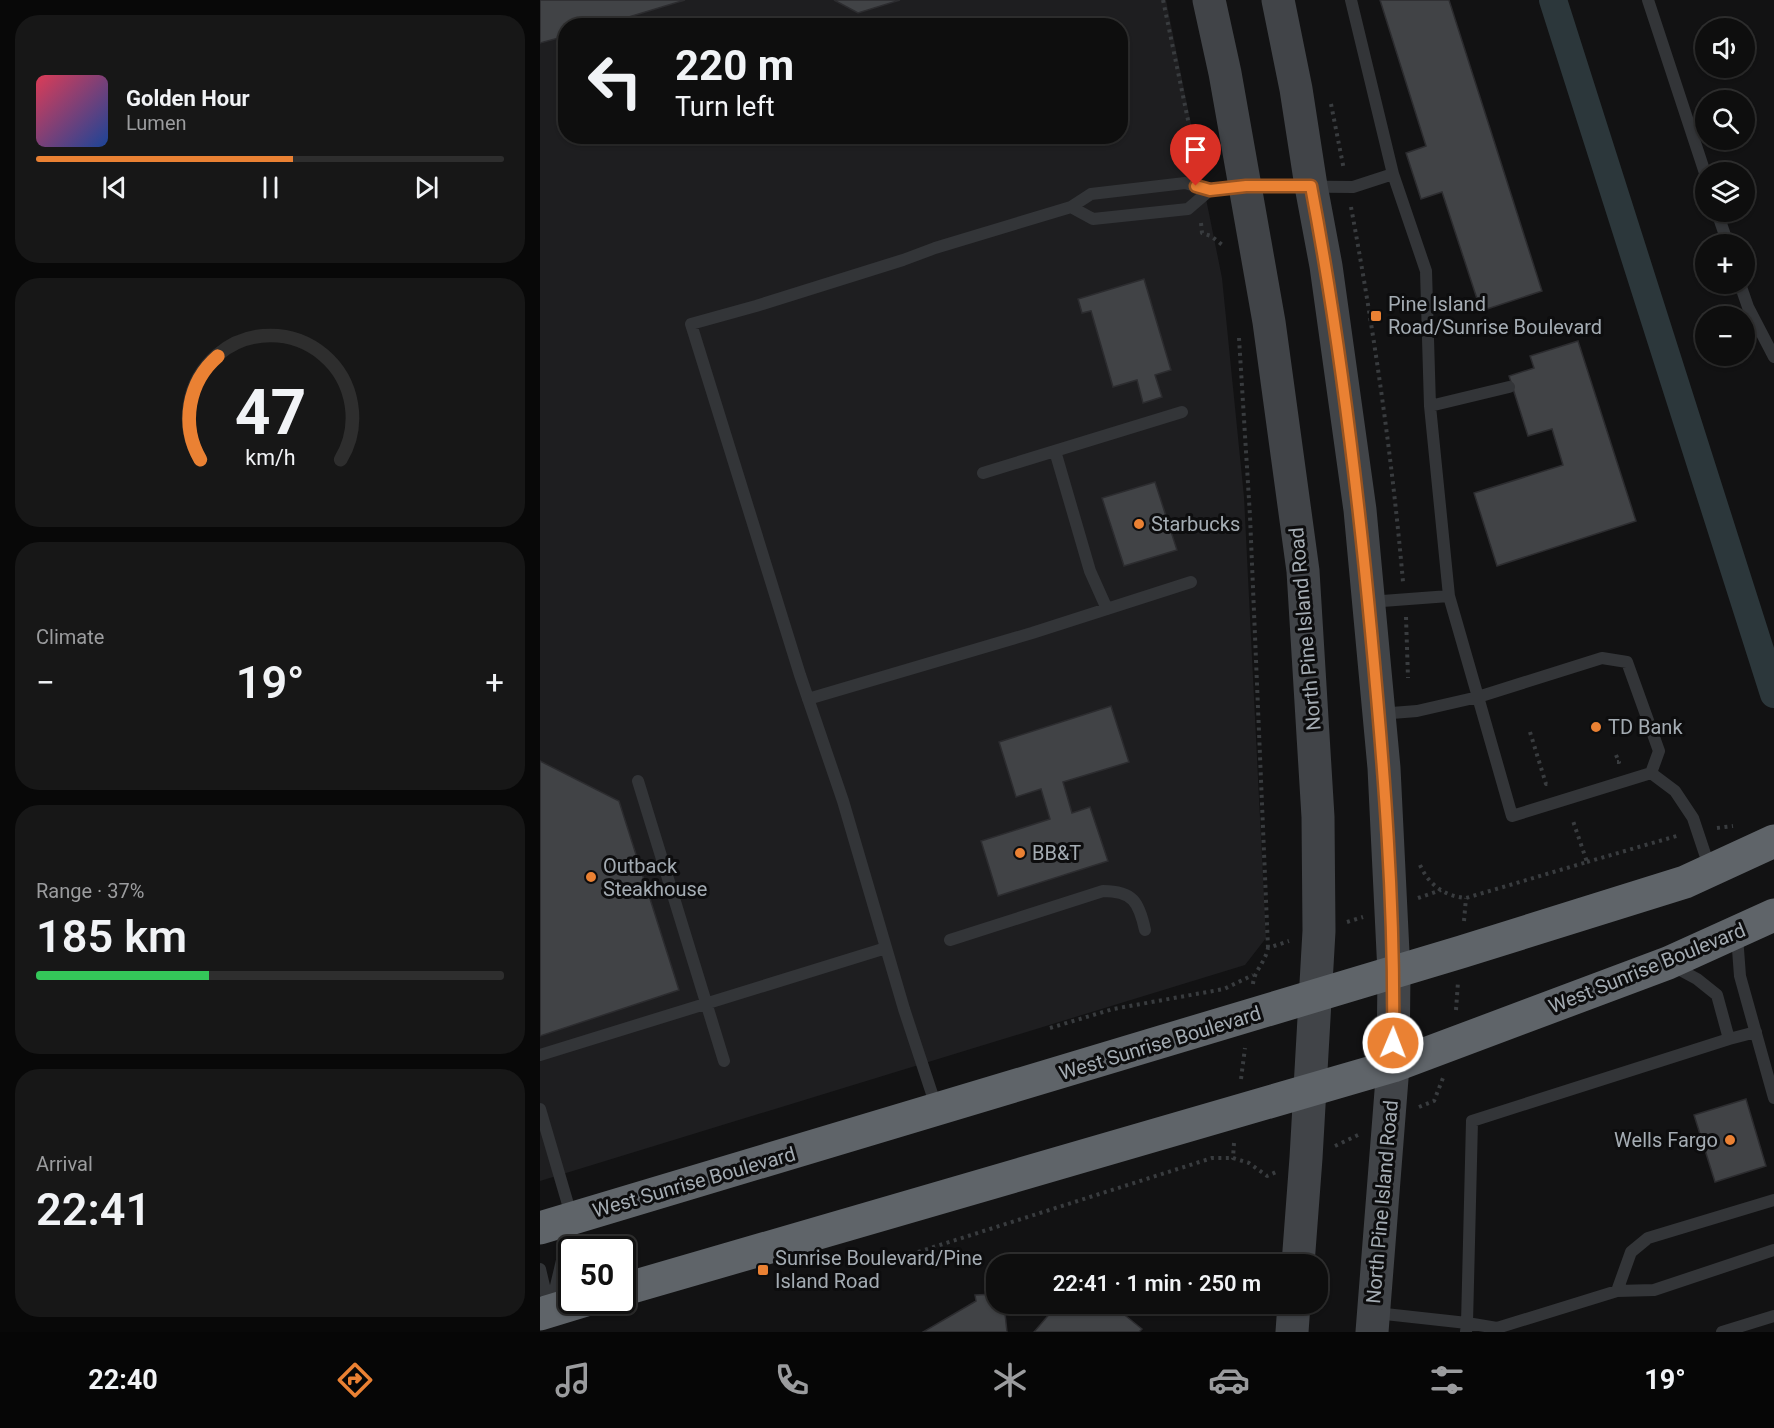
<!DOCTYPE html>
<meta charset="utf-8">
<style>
body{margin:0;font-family:Roboto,sans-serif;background:#171717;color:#f1f3f6;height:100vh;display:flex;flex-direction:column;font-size:22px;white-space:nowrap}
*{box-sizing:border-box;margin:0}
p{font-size:20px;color:#9b9c9e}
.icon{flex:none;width:33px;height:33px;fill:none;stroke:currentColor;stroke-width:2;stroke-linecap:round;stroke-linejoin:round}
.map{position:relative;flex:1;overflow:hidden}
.side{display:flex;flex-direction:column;gap:15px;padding:15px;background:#080808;width:540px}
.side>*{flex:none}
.hud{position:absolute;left:18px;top:18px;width:570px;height:126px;border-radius:24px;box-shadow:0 2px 4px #0004,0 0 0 2px #2e2e2e;background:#0e0e0e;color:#f1f3f6;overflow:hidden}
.fabs{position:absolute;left:1155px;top:18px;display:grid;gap:12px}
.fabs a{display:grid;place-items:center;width:60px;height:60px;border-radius:50%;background:#0e0e0e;box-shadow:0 2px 4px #0004,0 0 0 2px #2e2e2e;font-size:30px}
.speed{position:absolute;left:18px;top:1236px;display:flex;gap:12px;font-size:30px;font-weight:700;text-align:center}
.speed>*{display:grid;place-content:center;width:78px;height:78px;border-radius:50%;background:#0e0e0e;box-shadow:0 2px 4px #0004,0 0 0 2px #2e2e2e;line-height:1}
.speed .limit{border:3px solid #111;border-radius:9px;background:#fff;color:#111}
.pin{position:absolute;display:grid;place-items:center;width:51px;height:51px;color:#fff;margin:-62px -26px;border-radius:50% 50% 50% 0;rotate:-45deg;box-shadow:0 0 6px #0007}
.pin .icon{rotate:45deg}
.me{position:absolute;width:66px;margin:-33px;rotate:1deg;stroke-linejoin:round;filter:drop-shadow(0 0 4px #0008)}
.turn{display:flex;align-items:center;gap:21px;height:126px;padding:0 18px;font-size:27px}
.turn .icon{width:78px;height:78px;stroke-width:2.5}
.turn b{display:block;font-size:42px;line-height:51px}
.big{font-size:45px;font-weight:600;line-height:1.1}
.side .card{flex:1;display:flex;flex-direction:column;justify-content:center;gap:9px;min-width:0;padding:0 21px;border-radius:24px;background:#171717}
.side .dial{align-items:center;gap:0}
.dial svg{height:156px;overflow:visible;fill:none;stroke:#2e2e2e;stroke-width:7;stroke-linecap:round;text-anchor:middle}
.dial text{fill:#f1f3f6;stroke:none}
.song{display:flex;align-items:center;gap:18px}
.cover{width:72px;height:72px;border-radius:9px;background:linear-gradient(135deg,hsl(350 70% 55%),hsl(220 70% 35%))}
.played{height:6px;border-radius:3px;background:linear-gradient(90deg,#ea8133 55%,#2e2e2e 55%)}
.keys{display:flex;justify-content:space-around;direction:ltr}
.heat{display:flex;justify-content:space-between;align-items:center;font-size:33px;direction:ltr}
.charge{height:9px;border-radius:4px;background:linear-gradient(90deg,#34c759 37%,#2e2e2e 0)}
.trip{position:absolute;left:446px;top:1254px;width:342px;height:60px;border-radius:24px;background:#0e0e0e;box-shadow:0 2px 4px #0004,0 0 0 2px #2e2e2e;font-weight:600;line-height:60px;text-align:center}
.tab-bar{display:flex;height:96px;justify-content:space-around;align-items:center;background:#060606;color:#9b9c9e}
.tab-bar .icon{width:42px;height:42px}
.tab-bar .on{color:#ea8133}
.tab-bar b{font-size:27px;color:#f1f3f6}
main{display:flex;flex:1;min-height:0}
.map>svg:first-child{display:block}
.built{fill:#1e1e20;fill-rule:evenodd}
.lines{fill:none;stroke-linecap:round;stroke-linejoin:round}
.canal{stroke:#2c373b;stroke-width:28}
.building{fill:#414346;stroke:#2c2c2f;stroke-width:1.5}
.path{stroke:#393c3f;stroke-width:4;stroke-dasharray:3 4.5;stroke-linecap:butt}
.lane{stroke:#333538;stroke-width:12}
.secondary{stroke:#414448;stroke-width:33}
.highway{stroke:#5f6469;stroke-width:33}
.route-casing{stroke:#985421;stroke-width:15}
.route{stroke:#ea8133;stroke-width:10}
.poi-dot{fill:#ea8133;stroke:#0d0d0e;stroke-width:2}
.labels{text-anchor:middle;stroke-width:6;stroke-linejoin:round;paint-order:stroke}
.poi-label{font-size:20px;fill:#a4acb3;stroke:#0d0d0e;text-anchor:start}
.street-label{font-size:20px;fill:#a4acb3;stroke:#0d0d0e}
</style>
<main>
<section class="side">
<div class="card">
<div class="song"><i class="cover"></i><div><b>Golden Hour</b><p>Lumen</p></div></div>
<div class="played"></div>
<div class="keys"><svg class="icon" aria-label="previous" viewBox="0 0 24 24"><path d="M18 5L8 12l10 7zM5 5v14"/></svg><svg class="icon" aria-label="pause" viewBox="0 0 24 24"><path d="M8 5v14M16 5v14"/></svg><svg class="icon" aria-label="next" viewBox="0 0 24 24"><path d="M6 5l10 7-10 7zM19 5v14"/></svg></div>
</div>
<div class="card dial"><svg viewBox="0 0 100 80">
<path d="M14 69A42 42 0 1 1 86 69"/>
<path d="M14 69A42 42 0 0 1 23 16" stroke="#ea8133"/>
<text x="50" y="56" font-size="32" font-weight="700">47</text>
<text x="50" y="72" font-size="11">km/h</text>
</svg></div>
<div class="card"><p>Climate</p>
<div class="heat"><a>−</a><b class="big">19°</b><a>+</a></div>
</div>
<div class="card"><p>Range · 37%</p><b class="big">185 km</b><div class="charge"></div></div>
<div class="card"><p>Arrival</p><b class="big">22:41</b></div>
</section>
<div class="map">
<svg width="1234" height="1332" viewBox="0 0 1234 1332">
<rect width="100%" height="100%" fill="#121213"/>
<path class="built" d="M 0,0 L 626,0 L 682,278 L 704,497 L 726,938 L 705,965 L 0,1181 ZM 26,26 L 580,26 L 580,136 L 26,136 Z"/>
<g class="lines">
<path class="canal" d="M 1013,0 L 1234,694"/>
</g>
<path class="building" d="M 0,0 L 145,0 L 59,26 L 26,26 L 26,36 L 0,43 Z
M 294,0 L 360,0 L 318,13 Z
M 840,0 L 909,0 L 1002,291 L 941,311 L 902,192 L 881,199 L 866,153 L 886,146 Z
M 604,279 L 631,370 L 615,375 L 622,397 L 603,403 L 597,380 L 573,387 L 551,311 L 542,313 L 538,299 Z
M 1038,341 L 1096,521 L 957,566 L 934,493 L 1023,465 L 1012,429 L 988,436 L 969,376 L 994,368 L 990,356 Z
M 615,482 L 637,550 L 584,566 L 562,498 Z
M 571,706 L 589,762 L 523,782 L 532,813 L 550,807 L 568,861 L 458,896 L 441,841 L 510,819 L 501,789 L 476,797 L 459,742 Z
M 0,761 L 79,801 L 139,990 L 0,1036 Z
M 1206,1099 L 1226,1166 L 1175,1182 L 1154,1115 Z
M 456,1294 L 456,1304 L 464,1304 L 467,1332 L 383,1332 L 436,1301 L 435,1295 Z
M 518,1304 L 571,1304 L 602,1329 L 599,1332 L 494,1332 Z"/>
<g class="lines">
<path class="path" d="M 623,0 L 653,144 L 652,165
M 791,104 L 804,170
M 811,207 C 834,331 852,456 863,582
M 661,223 L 662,233 L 671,236 L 685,247
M 699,338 L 710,516 L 728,948
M 866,617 L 868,678
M 990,732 L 1006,784 L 1009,783
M 1076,755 L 1079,762 L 1077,762
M 1177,828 L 1193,826
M 1047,862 L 1140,835
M 880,865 C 889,885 904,896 926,898 L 1047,862 L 1032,818
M 878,898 L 901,890
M 924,921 L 926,898
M 807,922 L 823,917
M 713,984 C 714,971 725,963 728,948 L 749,941
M 916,1010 L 918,982
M 510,1028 L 573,1009 L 684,989 L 713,975
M 701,1079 L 705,1048
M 879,1107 L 894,1101 L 903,1078
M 694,1143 L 693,1158 L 709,1163 L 727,1176 L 736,1172
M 795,1146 L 818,1135
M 378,1252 L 672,1158 L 693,1158"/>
<path class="lane" d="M 1108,0 L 1166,176
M 531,207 L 553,219 L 648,209 L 670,190
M 1177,212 L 1188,244
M 1200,284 L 1208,307 L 1234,357
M 890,406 L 969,387
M 515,451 L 550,571 L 567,609
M 443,473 L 642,412
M 829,602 L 909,596 L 890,406 L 886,271 L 853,174
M 1062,658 L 1087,662 L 1119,751 L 1111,773 L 972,816 L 938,697 Z
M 268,699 L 492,633 L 651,582
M 839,714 L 877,711 L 938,697 L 909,596
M 1111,773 L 1135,791 L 1153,818 L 1170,869
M 98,781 L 184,1061
M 1197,936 L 1200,976 L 1234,1098
M 410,940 L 563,891 C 593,891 599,902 605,930
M 1131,965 L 1157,979 L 1177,995 L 1189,1039
M 1216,1032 L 1189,1039 L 932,1121 L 927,1323 L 957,1328 L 1077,1291 L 1114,1290 L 1234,1250
M 0,1055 L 346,948
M 0,1109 L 32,1218 L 11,1307
M 397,1109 L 364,1009 L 303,801 L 260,675 L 151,324 L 216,306 L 363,260 L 395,248 L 531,207 L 551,194 L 645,183 L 670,190 L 706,186 L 813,187 L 853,174 L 811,0
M 0,1269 L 9,1307
M 1077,1291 L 1091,1252 L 1108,1238 L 1234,1200
M 836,1313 L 927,1323 L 926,1332
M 1182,1332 L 1234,1316"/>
<path class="secondary" d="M 669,0 L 685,73 L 729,322 L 763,571 L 778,817 L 779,931 L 766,1158 L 758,1264
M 738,0 L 756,89 L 771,186 L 786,266 L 820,510 L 844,768 L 854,973 L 853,1066 L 832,1332
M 752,1332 L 754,1304"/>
<path class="highway" d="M 0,1228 L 921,952 L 1145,882 L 1234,841
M 82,1290 L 853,1066 L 1128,963 L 1234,915
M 0,1314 L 46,1300"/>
</g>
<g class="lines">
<defs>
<path id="route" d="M 656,186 L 670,190 L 706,186 L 771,186 C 799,333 817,482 831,631 C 844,768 855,905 853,1043"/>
</defs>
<use href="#route" class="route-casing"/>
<use href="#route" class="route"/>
</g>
<g class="poi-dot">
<rect x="830" y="310" width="12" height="12" rx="3"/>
<circle cx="599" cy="524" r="6"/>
<circle cx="1056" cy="727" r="6"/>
<circle cx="480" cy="853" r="6"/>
<circle cx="51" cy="877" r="6"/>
<circle cx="1190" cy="1140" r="6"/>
<rect x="217" y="1264" width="12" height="12" rx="3"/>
</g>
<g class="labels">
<g class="poi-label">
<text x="848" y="311">Pine Island<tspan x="848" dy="23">Road/Sunrise Boulevard</tspan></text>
<text x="611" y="531">Starbucks</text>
<text x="1068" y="734">TD Bank</text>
<text x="492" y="860">BB&amp;T</text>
<text x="63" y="873">Outback<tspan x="63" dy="23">Steakhouse</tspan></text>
<text x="1178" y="1147" text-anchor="end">Wells Fargo</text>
<text x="235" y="1265">Sunrise Boulevard/Pine<tspan x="235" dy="23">Island Road</tspan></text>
</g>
<g class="street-label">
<text transform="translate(765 629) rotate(-95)" y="7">North Pine Island Road</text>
<text transform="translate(1107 968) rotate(-22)" y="7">West Sunrise Boulevard</text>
<text transform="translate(620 1043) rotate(-17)" y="7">West Sunrise Boulevard</text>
<text transform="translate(154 1182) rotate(-16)" y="7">West Sunrise Boulevard</text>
<text transform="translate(842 1202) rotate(-85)" y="7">North Pine Island Road</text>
</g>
</g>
</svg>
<div class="fabs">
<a><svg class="icon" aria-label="sound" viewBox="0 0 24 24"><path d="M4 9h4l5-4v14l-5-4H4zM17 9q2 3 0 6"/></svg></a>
<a><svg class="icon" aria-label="search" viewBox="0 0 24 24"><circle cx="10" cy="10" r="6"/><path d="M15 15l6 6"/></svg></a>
<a><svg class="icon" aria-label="layers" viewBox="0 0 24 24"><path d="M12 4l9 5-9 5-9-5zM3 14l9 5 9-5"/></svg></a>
<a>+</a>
<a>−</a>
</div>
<div class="speed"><div class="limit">50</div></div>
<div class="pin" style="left:656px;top:186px;background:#d93025"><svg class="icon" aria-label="arrive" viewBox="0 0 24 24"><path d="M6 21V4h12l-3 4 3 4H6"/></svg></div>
<svg class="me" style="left:853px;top:1043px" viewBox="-20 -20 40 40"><circle r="17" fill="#ea8133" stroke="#fff" stroke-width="3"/><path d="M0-11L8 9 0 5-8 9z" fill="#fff"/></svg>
<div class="trip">22:41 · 1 min · 250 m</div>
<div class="hud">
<div class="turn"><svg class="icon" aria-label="left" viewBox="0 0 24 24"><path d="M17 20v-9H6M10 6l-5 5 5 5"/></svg><div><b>220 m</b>Turn left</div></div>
</div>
</div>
</main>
<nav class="tab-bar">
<b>22:40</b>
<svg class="icon on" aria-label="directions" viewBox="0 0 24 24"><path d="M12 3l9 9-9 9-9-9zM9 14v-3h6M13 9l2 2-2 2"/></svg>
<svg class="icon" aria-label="music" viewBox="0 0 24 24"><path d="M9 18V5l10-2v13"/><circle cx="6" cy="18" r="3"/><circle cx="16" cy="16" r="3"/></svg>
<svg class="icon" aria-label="phone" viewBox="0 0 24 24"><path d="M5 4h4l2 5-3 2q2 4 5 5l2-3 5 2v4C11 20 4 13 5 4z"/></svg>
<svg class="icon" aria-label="climate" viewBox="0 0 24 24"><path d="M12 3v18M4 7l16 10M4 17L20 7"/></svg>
<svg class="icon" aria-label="car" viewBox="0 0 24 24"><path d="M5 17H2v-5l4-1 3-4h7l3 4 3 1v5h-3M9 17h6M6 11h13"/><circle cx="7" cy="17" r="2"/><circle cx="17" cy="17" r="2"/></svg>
<svg class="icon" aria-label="filters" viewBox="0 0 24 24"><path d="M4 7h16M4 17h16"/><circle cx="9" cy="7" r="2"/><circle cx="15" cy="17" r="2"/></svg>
<b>19°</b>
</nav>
